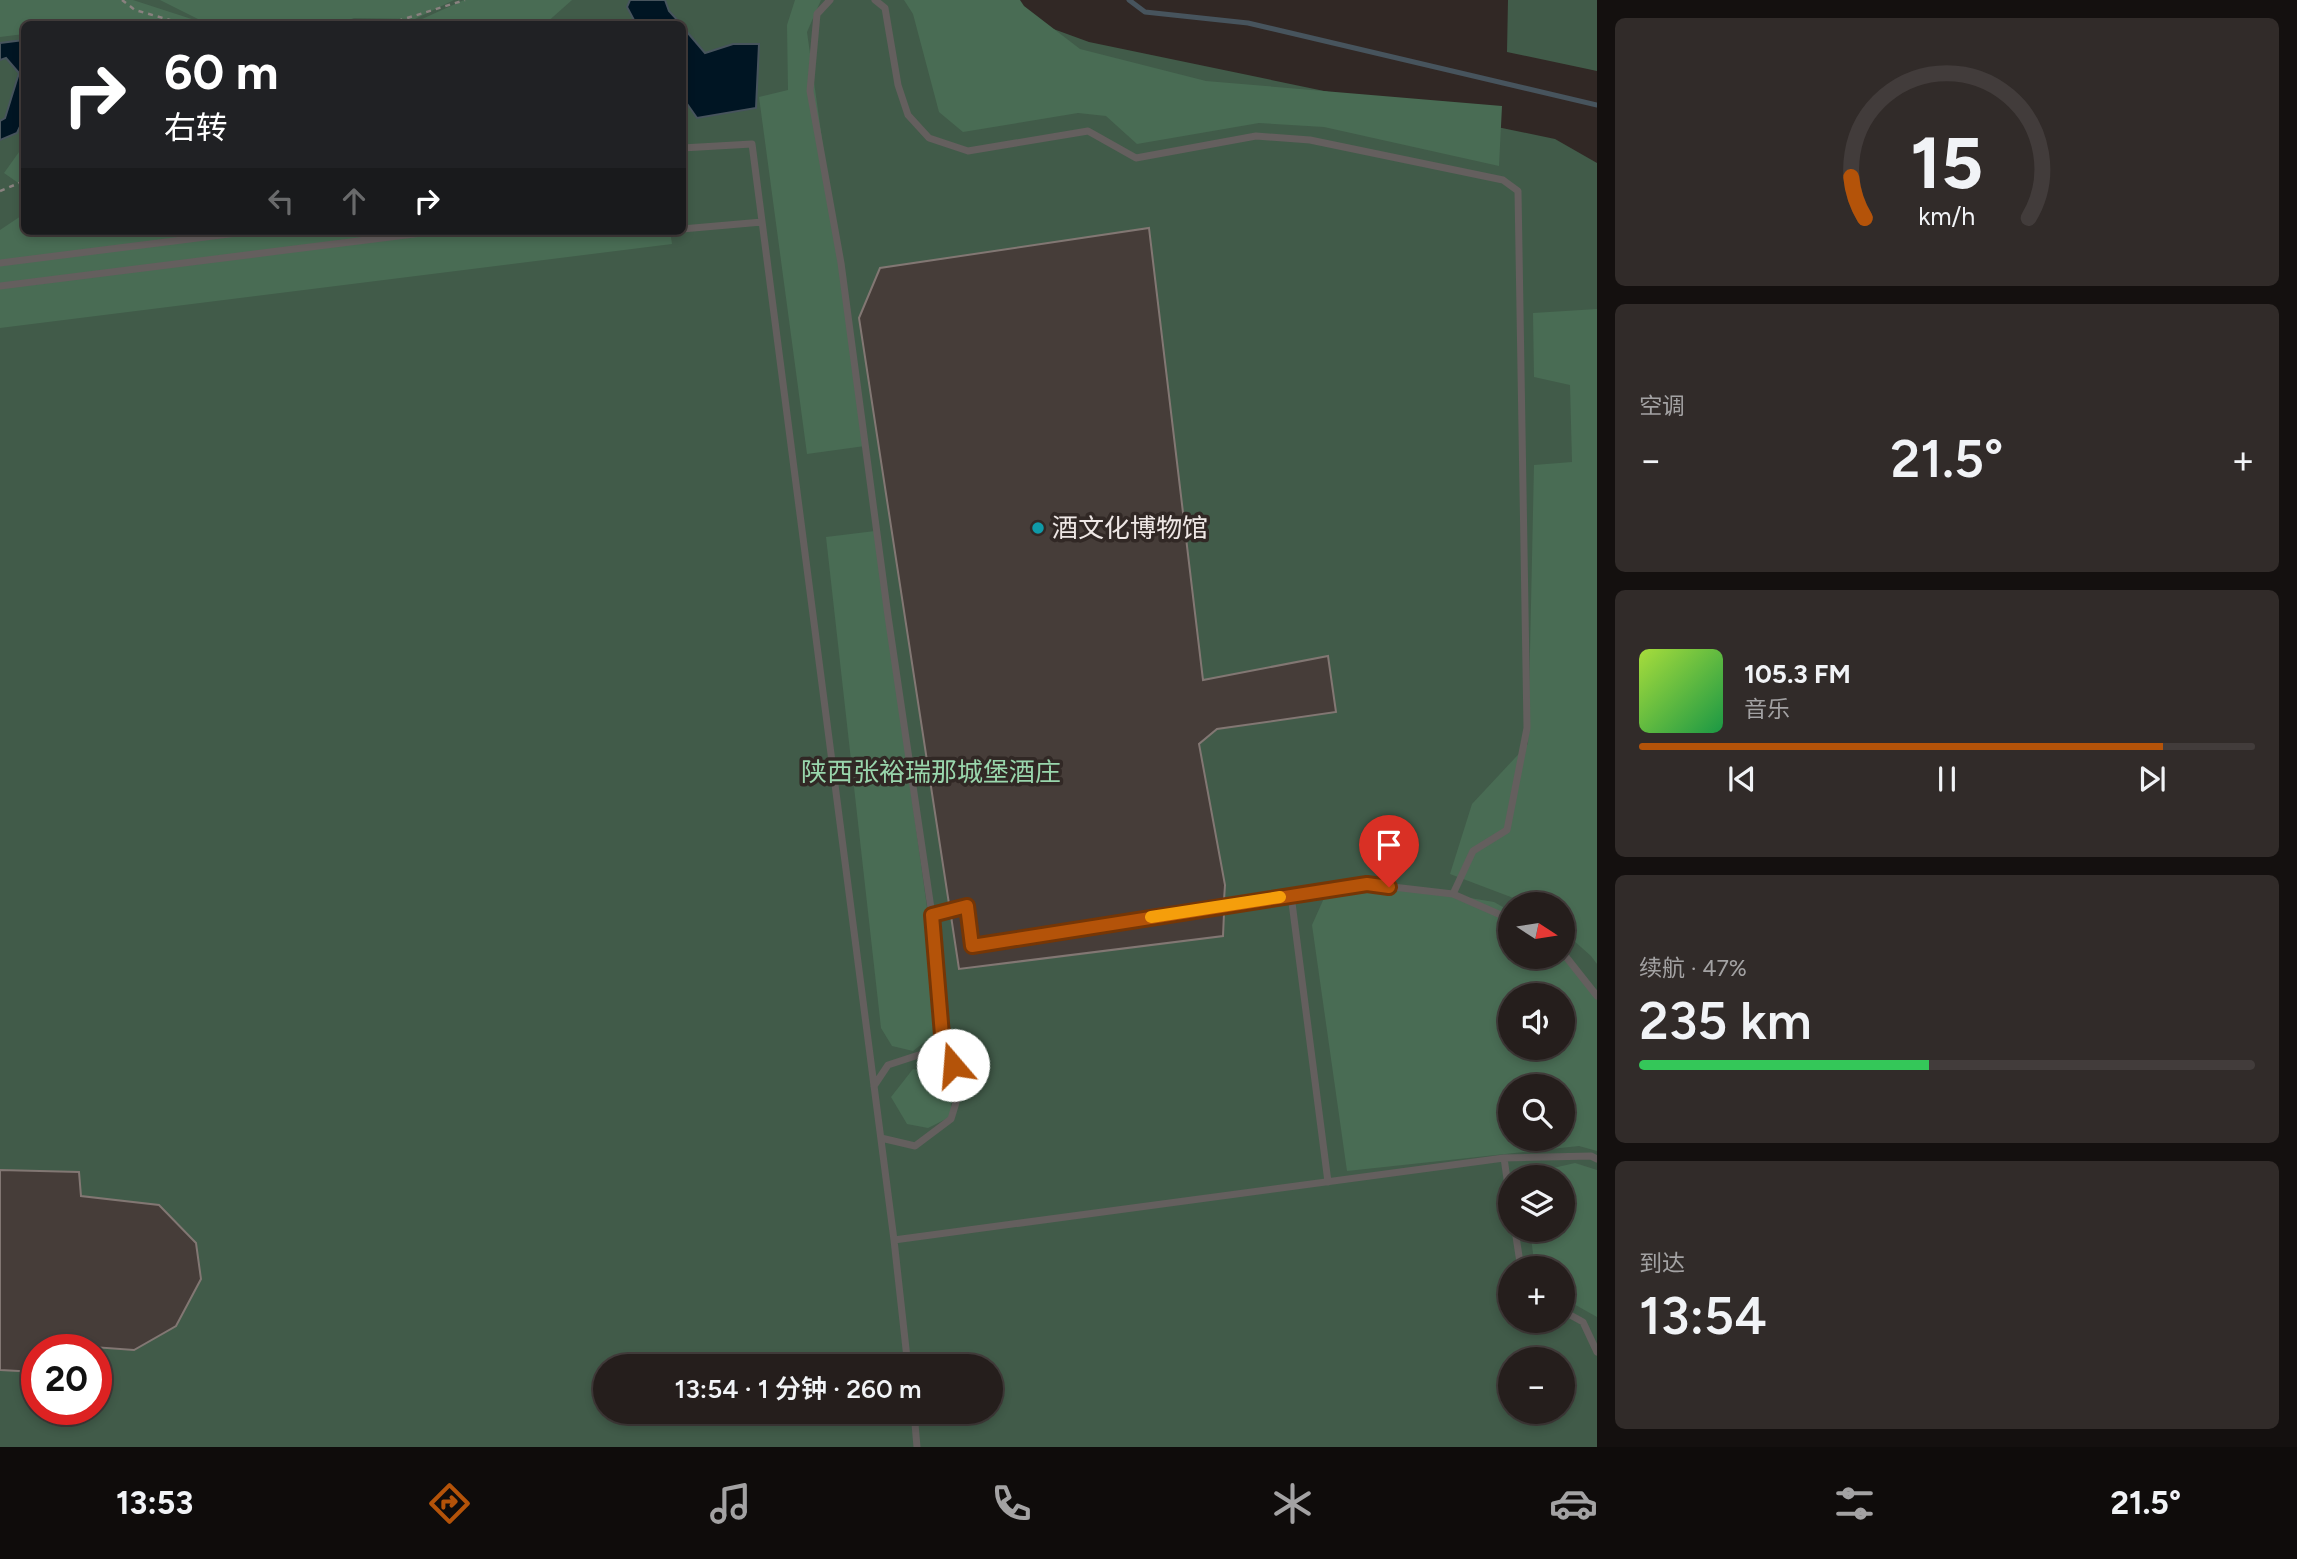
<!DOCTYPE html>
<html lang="zh">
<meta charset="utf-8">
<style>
body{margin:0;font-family:Figtree,"Noto Sans SC",sans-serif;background:#312b29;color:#f1f3f6;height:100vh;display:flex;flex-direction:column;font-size:26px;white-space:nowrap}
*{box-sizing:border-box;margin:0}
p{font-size:23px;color:#a3a2a3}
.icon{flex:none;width:38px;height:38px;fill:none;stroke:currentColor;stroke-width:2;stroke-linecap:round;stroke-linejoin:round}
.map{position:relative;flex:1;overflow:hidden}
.sheet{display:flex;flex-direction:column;gap:18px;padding:18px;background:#14100f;width:700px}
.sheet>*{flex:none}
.top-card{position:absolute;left:21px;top:21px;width:665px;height:214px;border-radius:10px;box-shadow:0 4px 10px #0003,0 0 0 2px #423c3b;background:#202124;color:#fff;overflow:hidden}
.needle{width:46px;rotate:102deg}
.buttons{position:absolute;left:1498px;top:892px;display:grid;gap:14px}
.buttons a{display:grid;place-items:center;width:77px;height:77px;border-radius:50%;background:#251e1c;box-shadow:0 4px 10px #0003,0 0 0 2px #423c3b;font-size:35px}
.speed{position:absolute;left:21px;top:1334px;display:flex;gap:14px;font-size:35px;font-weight:700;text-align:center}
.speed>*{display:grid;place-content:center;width:91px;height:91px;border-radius:50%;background:#251e1c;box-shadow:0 4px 10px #0003,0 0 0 2px #423c3b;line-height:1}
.speed .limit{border:10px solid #d22;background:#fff;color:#111}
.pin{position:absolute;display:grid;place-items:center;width:60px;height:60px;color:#fff;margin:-72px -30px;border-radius:50% 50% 50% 0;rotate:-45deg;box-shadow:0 0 7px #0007}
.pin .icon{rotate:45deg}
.me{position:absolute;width:77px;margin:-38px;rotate:342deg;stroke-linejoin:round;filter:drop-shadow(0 0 5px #0008)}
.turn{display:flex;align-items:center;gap:24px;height:147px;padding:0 28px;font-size:32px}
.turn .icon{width:91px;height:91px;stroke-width:2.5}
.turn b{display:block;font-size:49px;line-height:60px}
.lanes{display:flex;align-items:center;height:66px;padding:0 28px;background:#0003;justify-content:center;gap:35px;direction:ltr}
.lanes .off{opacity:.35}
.big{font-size:52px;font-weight:600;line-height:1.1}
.sheet .card{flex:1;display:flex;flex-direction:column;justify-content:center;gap:10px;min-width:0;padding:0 24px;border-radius:10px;background:#312b29}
.sheet .dial{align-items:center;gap:0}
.dial svg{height:182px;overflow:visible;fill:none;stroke:#423c3b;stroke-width:7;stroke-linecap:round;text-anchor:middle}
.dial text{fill:#f1f3f6;stroke:none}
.song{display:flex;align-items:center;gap:21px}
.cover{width:84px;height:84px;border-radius:10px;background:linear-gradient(135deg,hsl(80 70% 55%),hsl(140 70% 35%))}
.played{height:7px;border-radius:4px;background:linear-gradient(90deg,#b45309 85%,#423c3b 85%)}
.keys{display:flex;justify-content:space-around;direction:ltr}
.heat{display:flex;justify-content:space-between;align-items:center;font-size:38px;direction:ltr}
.charge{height:10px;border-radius:5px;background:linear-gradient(90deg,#34c759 47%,#423c3b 0)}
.trip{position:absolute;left:593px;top:1354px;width:410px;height:70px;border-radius:35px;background:#251e1c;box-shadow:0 4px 10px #0003,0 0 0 2px #423c3b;font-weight:600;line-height:70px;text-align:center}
.tab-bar{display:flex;height:112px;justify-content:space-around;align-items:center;background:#0f0c0b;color:#a3a2a3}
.tab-bar .icon{width:49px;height:49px}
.tab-bar .active{color:#b45309}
.tab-bar b{font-size:32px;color:#f1f3f6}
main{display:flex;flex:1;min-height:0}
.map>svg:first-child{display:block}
.green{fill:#415b49;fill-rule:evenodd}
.forest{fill:#496c54;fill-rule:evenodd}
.water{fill:#001523;stroke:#47545d;stroke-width:2}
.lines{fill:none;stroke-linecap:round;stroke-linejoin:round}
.stream{stroke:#47545d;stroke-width:5}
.building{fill:#463d39;stroke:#827773;stroke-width:2}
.path{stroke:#89817f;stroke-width:2.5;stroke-dasharray:5 5;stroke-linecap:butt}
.service{stroke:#645f5e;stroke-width:7}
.route-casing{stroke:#753606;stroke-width:18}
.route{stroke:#b45309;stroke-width:12}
.slow{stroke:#f59e0b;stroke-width:12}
.culture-dot{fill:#0f9aa8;stroke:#312825;stroke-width:2.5}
.labels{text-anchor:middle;stroke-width:7;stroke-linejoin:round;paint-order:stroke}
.poi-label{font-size:26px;fill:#eee7e5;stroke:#312825;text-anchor:start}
.park-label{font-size:26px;fill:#99d6ac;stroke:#312825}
</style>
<main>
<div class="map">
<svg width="1597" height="1447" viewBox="0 0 1597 1447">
<rect width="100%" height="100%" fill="#312825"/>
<path class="green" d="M 0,0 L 1003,0 L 1026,19 L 1089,42 L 1555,139 L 1597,163 L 1597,1447 L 0,1447 ZM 24,24 L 682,24 L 682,231 L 24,231 ZM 1510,905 L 1563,905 L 1563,957 L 1510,957 ZM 1510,996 L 1563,996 L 1563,1048 L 1510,1048 ZM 1510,1087 L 1563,1087 L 1563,1139 L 1510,1139 ZM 1510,1178 L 1563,1178 L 1563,1230 L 1510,1230 ZM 1510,1269 L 1563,1269 L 1563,1321 L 1510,1321 ZM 37,1349 L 96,1349 L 96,1409 L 37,1409 ZM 1510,1360 L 1563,1360 L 1563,1412 L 1510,1412 ZM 606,1367 L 990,1367 L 990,1412 L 606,1412 Z
M 1508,0 L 1597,0 L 1597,71 L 1507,52 Z"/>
<path class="forest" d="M 0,0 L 133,0 L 207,24 L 121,24 L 117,22 L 24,24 L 24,34 L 0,37 Z
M 160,0 L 454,0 L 415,19 L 354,18 L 339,24 L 214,24 L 204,22 Z
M 464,0 L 572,0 L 545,24 L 411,24 Z
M 795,0 L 821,0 L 807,32 L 865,446 L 807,454 L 759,97 L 788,90 L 787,25 Z
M 904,0 L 1020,0 L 1024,6 L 1080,49 L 1206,81 L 1502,106 L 1499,166 L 1324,127 L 1259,123 L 1137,144 L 1106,116 L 1078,113 L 963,132 L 939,112 L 913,14 Z
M 24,145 L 24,187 L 4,173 Z
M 24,214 L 24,231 L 670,231 L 672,244 L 0,328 L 0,230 Z
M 1597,309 L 1597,964 L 1591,956 L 1563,931 L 1563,905 L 1532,905 L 1450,874 L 1472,804 L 1528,744 L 1534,465 L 1572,462 L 1570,385 L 1534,377 L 1533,313 Z
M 875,531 L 938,987 L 941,1029 L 913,1051 L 892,1046 L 881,1028 L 826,537 Z
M 1392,885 L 1494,902 L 1510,911 L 1510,957 L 1562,957 L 1597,998 L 1597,1151 L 1579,1146 L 1347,1171 L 1312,925 L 1325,896 ZM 1510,996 L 1563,996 L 1563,1048 L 1510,1048 ZM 1510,1087 L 1563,1087 L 1563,1139 L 1510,1139 Z
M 913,1069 L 948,1076 L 952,1116 L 928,1128 L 907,1124 L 891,1097 Z
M 1575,1163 L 1597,1170 L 1597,1317 L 1563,1298 L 1563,1269 L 1535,1269 L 1530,1230 L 1563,1230 L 1563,1178 L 1523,1178 L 1523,1175 Z"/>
<path class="water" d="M 630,0 L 665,0 L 669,11 L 681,24 L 618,24 L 634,20 L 627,7 Z
M 682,26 L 705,53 L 733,44 L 759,44 L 756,108 L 697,118 L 683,98 Z
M 24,40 L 24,118 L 17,133 L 0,140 L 0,121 L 5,118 L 19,73 L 6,58 L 0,60 L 0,43 Z"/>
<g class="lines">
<path class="stream" d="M 1129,0 L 1145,12 L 1248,23 L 1597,105"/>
</g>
<path class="building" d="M 1149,228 L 1203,680 L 1328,656 L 1336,712 L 1217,729 L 1199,744 L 1225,885 L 1224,900 L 977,939 L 972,903 L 966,900 L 949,904 L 859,318 L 880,268 Z
M 1224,913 L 1223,936 L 959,969 L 951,916 L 962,914 L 966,947 L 972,952 Z
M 0,1170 L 79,1172 L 81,1196 L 159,1205 L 196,1243 L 201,1279 L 176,1326 L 134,1350 L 80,1346 L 81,1349 L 37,1349 L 37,1372 L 0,1370 Z"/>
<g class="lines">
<path class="path" d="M 122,0 L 135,10 L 184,24
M 341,24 L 345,21 L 370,24
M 388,24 L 465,0
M 0,191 L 24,181"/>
<path class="service" d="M 830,0 L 817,14 L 810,91 L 841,263 L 888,616 L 932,915 L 967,906 L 972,946 L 1367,884 L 1453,894 L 1510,919
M 875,0 L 885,8 L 898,85 L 908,115 L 929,138 L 968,151 L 1088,131 L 1136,158 L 1256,136 L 1310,140 L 1503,180 L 1518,191 L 1527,728 L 1507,830 L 1473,851 L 1453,894
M 682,148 L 752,144 L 894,1240
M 682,229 L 762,222
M 0,263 L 253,231
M 0,286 L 438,231
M 1291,895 L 1328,1182
M 1563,953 L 1597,996
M 874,1086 L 888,1065 L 943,1047
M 881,1138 L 915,1146 L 951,1119 L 962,1083 L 943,1047 L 932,915
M 1510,1200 L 1504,1158 L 1591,1156 L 1597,1159
M 1515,1230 L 1521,1269
M 1563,1311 L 1583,1322 L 1597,1352
M 908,1367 L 894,1240 L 1504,1158
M 914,1412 L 917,1447"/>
</g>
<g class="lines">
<defs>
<path id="route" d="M 953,1065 L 943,1047 L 932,915 L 967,906 L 972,946 L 1367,884 L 1389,887"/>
</defs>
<use href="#route" class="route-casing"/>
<use href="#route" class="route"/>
<path class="slow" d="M 1151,917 L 1280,897"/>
</g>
<circle class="culture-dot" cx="1038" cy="528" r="7"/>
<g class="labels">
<g class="poi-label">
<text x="1052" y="537">酒文化博物馆</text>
</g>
<g class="park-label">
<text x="931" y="781">陕西张裕瑞那城堡酒庄</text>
</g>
</g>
</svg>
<div class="buttons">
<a><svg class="needle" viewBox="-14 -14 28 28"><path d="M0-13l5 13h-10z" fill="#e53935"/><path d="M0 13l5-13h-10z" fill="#a3a2a3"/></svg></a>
<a><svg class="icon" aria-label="sound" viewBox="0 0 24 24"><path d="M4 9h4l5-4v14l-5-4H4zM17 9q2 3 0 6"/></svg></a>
<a><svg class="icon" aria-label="search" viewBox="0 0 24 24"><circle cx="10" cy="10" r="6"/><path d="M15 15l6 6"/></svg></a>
<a><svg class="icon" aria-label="layers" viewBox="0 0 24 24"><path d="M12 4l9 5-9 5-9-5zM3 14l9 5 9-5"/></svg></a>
<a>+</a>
<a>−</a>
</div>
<div class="speed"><div class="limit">20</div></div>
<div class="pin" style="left:1389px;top:887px;background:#d93025"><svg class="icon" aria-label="arrive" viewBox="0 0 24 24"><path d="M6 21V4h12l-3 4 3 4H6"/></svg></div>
<svg class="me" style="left:953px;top:1065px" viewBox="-20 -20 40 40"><circle r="19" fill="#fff"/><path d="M0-13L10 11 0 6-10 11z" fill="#b45309"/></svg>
<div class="trip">13:54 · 1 分钟 · 260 m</div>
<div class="top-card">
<div class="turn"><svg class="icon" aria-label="right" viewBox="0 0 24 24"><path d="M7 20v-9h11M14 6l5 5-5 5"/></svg><div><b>60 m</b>右转</div></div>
<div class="lanes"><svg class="icon off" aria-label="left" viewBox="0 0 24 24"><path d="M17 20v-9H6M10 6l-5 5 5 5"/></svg><svg class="icon off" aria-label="ahead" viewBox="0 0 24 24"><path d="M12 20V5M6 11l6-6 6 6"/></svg><svg class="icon" aria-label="right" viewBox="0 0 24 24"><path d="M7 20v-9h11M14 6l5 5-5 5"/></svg></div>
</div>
</div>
<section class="sheet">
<div class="card dial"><svg viewBox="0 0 100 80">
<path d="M14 69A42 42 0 1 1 86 69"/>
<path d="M14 69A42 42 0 0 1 8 51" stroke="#b45309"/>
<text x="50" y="56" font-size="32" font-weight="700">15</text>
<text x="50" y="72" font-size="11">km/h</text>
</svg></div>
<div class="card"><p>空调</p>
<div class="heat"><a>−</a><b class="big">21.5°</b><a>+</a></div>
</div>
<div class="card">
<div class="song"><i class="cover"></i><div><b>105.3 FM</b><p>音乐</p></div></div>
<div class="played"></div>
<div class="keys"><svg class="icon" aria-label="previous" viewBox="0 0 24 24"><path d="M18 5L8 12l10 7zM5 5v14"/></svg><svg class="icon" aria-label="pause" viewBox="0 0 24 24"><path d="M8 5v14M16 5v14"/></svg><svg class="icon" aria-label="next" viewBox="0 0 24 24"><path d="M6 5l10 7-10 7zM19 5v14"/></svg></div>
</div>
<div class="card"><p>续航 · 47%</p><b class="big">235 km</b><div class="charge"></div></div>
<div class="card"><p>到达</p><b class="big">13:54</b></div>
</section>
</main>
<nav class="tab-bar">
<b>13:53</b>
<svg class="icon active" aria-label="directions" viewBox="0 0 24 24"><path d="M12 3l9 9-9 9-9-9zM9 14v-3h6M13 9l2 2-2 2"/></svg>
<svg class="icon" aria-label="music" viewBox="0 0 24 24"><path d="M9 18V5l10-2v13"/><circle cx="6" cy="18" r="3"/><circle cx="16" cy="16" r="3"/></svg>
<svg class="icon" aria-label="phone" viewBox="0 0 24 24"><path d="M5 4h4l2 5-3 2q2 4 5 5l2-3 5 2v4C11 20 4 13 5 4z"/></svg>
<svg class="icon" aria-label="climate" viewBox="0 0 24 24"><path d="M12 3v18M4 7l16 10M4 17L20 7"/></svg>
<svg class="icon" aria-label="car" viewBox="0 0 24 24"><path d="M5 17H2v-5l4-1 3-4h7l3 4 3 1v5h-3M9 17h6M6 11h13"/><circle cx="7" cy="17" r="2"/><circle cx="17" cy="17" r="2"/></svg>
<svg class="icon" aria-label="filters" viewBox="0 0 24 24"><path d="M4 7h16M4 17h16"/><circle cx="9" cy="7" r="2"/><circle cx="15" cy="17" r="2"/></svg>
<b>21.5°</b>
</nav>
